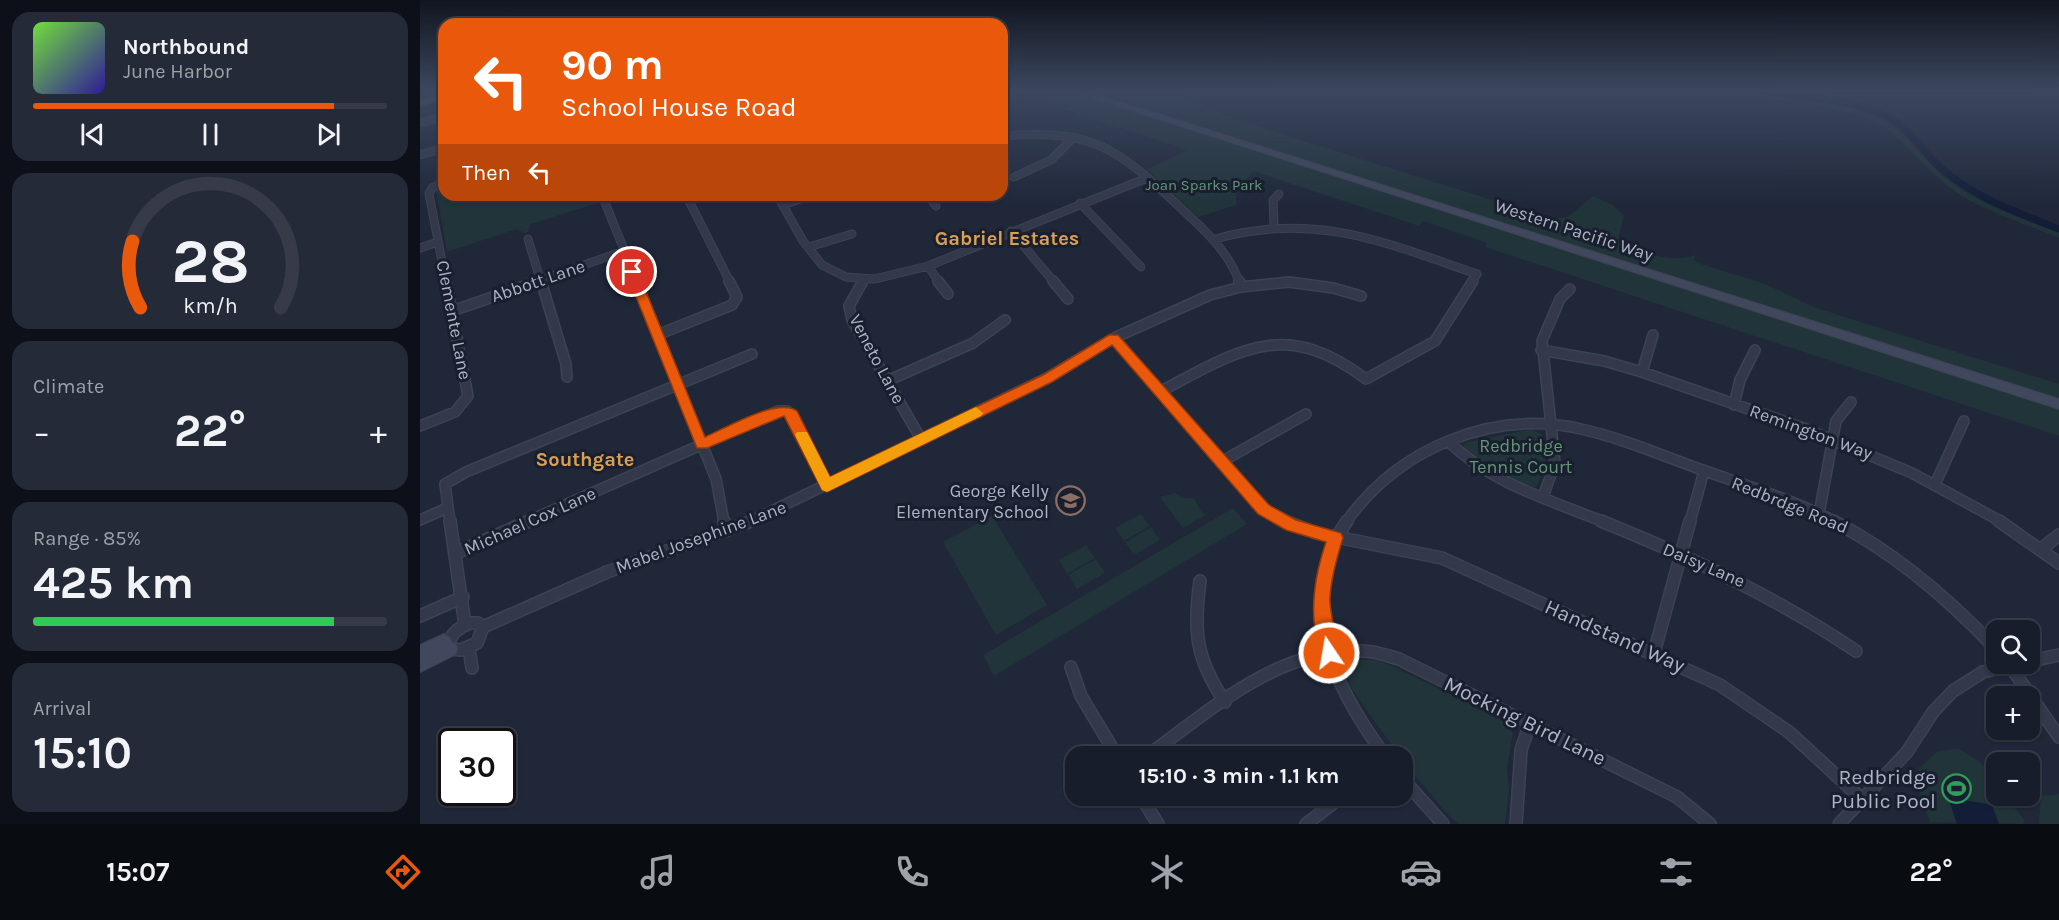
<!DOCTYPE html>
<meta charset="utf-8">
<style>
body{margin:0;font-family:Karla,sans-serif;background:#242a37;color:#f1f3f6;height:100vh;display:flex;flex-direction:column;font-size:22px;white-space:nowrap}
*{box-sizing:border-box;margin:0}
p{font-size:20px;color:#9ea2a9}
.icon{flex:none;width:33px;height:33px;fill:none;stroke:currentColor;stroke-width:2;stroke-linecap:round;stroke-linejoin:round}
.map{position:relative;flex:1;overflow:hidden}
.side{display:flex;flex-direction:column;gap:12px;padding:12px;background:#0d1018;width:420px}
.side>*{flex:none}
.hud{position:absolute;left:18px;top:18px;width:570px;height:183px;border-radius:18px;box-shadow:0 2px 4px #0004,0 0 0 2px #363b47;background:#ea580c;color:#fff;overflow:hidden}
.fabs{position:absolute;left:1566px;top:620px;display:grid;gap:12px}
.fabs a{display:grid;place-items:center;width:54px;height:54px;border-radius:12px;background:#171d2b;box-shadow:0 2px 4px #0004,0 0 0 2px #363b47;font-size:30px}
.speed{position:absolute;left:18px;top:728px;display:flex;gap:12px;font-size:30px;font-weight:700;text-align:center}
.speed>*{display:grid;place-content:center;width:78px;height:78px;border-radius:50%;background:#171d2b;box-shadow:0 2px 4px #0004,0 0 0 2px #363b47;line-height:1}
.speed .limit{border:3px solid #111;border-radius:9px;background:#fff;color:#111}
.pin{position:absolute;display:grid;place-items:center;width:51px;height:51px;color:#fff;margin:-26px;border:3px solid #fff;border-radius:50%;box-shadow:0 2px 6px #0007}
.me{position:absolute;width:66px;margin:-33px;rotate:348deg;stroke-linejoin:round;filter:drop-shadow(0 0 4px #0008)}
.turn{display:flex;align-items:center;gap:21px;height:126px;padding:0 24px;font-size:27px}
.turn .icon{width:78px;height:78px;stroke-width:2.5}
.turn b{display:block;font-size:42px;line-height:51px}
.then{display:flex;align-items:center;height:57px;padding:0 24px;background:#0003;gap:12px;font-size:22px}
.big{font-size:45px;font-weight:700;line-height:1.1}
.side .widget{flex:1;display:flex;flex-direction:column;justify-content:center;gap:9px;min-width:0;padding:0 21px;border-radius:18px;background:#242a37}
.side .dial{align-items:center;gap:0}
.dial svg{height:156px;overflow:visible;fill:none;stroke:#363b47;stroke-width:7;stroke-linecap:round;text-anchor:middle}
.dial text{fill:#f1f3f6;stroke:none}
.song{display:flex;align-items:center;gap:18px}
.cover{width:72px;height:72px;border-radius:9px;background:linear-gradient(135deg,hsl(100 70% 55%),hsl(250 70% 35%))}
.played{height:6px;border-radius:3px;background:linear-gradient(90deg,#ea580c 85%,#363b47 85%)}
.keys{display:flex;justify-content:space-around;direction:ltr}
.heat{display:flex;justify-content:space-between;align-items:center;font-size:33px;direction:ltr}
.charge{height:9px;border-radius:4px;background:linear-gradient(90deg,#34c759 85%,#363b47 0)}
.trip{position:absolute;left:645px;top:746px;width:348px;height:60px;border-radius:18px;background:#171d2b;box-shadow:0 2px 4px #0004,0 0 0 2px #363b47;font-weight:700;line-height:60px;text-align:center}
.tab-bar{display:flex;height:96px;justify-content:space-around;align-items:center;background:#090c11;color:#9ea2a9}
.tab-bar .icon{width:42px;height:42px}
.tab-bar .active{color:#ea580c}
.tab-bar b{font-size:27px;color:#f1f3f6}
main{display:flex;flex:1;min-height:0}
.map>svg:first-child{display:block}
.green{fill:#21343a}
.water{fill:#131d37}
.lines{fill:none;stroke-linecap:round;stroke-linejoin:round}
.canal{stroke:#131d37;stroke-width:7}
.street-far2-casing{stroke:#3c4353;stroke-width:9}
.street-far1-casing{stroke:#3c4353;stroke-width:12}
.street-casing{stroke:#3c4353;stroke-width:14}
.secondary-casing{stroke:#3c4353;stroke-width:2}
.primary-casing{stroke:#3c4353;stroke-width:3}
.street-far2{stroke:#33394a;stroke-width:7}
.street-far1{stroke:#33394a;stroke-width:9}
.street{stroke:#33394a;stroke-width:11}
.secondary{fill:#41475d;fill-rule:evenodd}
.primary{fill:#51586a;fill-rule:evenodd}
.route{fill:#ea580c;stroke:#983908;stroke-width:1.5}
.slow{fill:#f59e0b}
.labels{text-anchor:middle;stroke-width:6;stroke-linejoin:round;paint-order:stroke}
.far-park-label{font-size:15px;fill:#649877;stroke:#191f2e}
.street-label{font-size:18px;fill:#adb4c6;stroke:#191f2e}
.park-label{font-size:18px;fill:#649877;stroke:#191f2e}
.poi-label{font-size:18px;fill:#adb4c6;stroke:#191f2e;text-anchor:end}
.neighbourhood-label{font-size:20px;font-weight:bold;fill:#d9a055;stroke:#191f2e}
.near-street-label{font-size:21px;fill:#adb4c6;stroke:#191f2e}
.near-poi-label{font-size:21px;fill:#adb4c6;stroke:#191f2e;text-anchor:end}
</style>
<main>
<section class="side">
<div class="widget">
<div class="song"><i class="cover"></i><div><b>Northbound</b><p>June Harbor</p></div></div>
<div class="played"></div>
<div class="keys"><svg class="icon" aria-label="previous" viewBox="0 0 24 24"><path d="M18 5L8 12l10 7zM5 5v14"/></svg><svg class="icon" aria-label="pause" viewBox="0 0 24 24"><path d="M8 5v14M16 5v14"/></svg><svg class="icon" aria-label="next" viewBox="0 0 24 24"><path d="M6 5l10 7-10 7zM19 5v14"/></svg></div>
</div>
<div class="widget dial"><svg viewBox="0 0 100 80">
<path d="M14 69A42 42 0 1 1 86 69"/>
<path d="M14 69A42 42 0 0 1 10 35" stroke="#ea580c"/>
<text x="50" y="56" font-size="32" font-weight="700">28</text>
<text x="50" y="72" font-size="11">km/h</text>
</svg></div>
<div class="widget"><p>Climate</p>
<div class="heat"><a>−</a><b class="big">22°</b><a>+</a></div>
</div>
<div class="widget"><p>Range · 85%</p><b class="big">425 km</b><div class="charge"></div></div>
<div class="widget"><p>Arrival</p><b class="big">15:10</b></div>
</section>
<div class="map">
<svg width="1639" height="824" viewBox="0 0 1639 824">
<rect width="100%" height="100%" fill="#1f2739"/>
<path class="green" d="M 588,91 L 650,91 L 1639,407 L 1639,436 L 1065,247 L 1067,243 L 1003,221 L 999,226 L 833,171 L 816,192 L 816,205 L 778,217 L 727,169 L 768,150 Z
M 661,91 L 756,91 L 805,116 L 1132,219 L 1148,217 L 1173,196 L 1192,205 L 1204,215 L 1198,240 C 1218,254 1253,263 1276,255 L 1274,260 L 1281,264 L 1343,283 L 1396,308 L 1639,384 L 1639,402 Z
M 1349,94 C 1386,102 1427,102 1460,119 C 1488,133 1504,161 1528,180 C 1561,205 1601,218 1639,233 L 1639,238 C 1606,224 1569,213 1539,194 C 1513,177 1494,152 1471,132 C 1451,114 1376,98 1349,99 Z
M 24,185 L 24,195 L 174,195 L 178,203 L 111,224 L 108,232 L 104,233 L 97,229 L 27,252 L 16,191 Z
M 1112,429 L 1123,435 L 1126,464 L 1116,488 L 1078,476 L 1042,447 L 1047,442 Z
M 755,493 L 765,498 L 774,498 L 781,511 L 786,515 L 763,528 L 740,497 Z
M 813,508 L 827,524 L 574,676 L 563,655 Z
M 721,514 L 730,526 L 704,541 L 695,528 Z
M 572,516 L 627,605 L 576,635 L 523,542 Z
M 731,527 L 740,540 L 714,555 L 705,542 Z
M 666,545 L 675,558 L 647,574 L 639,560 Z
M 676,559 L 685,573 L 657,589 L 648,575 Z
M 936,659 L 955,660 L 970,665 L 1085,721 L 1093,732 L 1087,769 L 1089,789 L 1085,824 L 1040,824 L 1030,817 L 986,765 L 933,691 L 924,667 L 929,660 Z
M 1539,749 L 1559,761 L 1576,778 L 1576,795 L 1585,795 L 1605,821 L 1603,824 L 1510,822 L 1496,782 L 1499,768 L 1518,751 Z
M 1639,794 L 1639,824 L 1619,824 L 1621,796 Z"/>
<path class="water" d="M 1528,797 L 1572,805 L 1579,824 L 1537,824 Z"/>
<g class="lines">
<path class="canal" d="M 1346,91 C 1387,99 1435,98 1472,119 C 1492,131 1503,153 1521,168 C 1554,197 1598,213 1639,229"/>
<defs>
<path id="street-far2" d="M 0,123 L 24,117
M 582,136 C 676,128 699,150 764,211 C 786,232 809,252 819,282
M 0,155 L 24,148
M 594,177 L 631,160 L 653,138
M 24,182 L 12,188 L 9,194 L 26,282
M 182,195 L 217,282
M 266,195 L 310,282
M 357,195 L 383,241 L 402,265 L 426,277 L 454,279 L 508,266 L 727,178
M 507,195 L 516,206
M 660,203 L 721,267
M 363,205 L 392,195
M 854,225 L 853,200 L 859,194
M 591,231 L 634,282
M 108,239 L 121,282
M 795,239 C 894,211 964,242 1057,274 L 1052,282
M 389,247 L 432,234
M 0,248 L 18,242
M 508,266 L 519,282
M 115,282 L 204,251
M 442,282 L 444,279"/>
<path id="street-far1" d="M 121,281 L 146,364 L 147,377
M 216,281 L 296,479 L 304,522
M 443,281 L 429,306 L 432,320 L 501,439
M 518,281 L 528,294
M 633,281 L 648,299
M 819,281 L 821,287
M 32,311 L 119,281
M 237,335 L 312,305 L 317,297 L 309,281
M 694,338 L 831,496 L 850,513 L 867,522
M 1121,350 L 1184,361 L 1222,372 L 1386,429 L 1492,473 L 1582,522
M 1222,372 L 1233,335
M 467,381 L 553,343 L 585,320
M 741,391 C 821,349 865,318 946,379 L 1015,341 L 1053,281
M 1314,405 L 1320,380 L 1335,350
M 0,426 L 35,412 L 48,396 L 26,281
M 1028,441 C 1070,483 1130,500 1184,522
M 801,462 L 886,414
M 1516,482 L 1544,421
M 1123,497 L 1135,463 L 1122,341 L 1140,299 L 1150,289
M 1399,514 L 1416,421 L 1431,402
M 0,520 L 27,508
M 30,522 L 25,484 L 46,472 L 332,354
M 106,522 L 358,411 L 367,411 L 372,415 L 407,486
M 329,522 L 627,378 L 694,338 L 790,295 L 821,287 L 869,282 L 913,288 L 941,296
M 926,522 C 979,448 1072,409 1161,429 C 1201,438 1238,454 1277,468 C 1324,485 1372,499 1416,522
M 1270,522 L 1284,471"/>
<path id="street" d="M 30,521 L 45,625
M 304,521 L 306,531
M 865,521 L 896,533 L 1022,558 L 1300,685 L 1369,732 L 1443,800
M 927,521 C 871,601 914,687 965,756
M 1181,521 C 1270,557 1356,597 1436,651
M 1413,521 C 1476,553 1528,598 1576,649
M 1579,521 L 1639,563
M 1621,549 L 1639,535
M 36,553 L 109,521
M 780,581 C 773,632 776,659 805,702
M 0,616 L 43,597
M 50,623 L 58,623 L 63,627 L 57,643 L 41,650 L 30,649 C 27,635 38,628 50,623 Z
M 63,627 L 187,572 L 332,521
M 49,648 L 52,668
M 1234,653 L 1270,521
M 1610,661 L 1639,655
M 1588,663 L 1639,737
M 651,667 L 661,696 L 697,756
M 727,756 C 790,710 860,647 943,651 C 955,651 968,656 979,659 L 1257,797 L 1290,824
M 982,778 L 1023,824
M 720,795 L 738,824
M 886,824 L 924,795
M 1096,824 L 1101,750 L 1110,723
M 1419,824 L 1487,752 L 1513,712 L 1533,691 L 1563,672 L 1598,663"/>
<path id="secondary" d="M 652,91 L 665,91 L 1639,399 L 1639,409 Z
M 24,634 L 30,637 L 32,642 L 36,644 L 38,649 L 36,654 L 0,672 L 0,645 Z"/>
<path id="primary" d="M 24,93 L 24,99 L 0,105 L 0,99 Z"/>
</defs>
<use href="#street-far2" class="street-far2-casing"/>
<use href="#street-far1" class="street-far1-casing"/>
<use href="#street" class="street-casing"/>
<use href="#secondary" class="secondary-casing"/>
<use href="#primary" class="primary-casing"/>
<use href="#street-far2" class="street-far2"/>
<use href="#street-far1" class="street-far1"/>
<use href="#street" class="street"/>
<use href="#secondary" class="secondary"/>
<use href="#primary" class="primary"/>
</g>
<linearGradient id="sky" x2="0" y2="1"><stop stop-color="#11151f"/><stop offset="0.44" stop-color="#3c475f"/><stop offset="1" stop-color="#3c475f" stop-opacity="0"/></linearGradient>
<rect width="1639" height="206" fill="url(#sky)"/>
<path class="route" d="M 212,268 L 218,272 L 285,437 C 306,428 358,397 377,411 L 410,477 L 623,375 L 689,335 L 698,335 L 849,505 L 876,520 L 921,533 L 923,538 C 917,557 911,577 910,598 C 909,615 921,646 915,658 L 909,661 L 903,658 C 887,622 894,578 906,542 L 866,530 L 838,514 L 692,345 L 632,382 L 407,492 L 402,490 L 364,416 L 287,448 L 277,448 L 206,272 Z"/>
<path class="slow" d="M 556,407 L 563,413 L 561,416 L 407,492 L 402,490 L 375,435 L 377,432 L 387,432 L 410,477 Z"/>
<defs>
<symbol id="school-ring" viewBox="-11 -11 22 22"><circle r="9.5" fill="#191f2e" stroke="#8d6e63" stroke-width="1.5"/><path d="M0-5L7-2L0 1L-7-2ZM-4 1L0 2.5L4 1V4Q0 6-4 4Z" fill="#8d6e63"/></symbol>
<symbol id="stadium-ring" viewBox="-11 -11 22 22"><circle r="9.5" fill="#191f2e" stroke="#2e9e5b" stroke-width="1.5"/><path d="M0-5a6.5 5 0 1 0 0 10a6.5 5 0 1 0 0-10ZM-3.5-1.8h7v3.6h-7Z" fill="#2e9e5b"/></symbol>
</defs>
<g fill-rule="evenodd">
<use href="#school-ring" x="634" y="484" width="33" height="33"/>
<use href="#stadium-ring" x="1520" y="772" width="33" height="33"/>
</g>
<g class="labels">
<g class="far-park-label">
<text x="784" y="190">Joan Sparks Park</text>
</g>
<g class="street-label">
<text transform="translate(1154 230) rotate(18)" y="6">Western Pacific Way</text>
<text transform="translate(118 281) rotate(-19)" y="6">Abbott Lane</text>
<text transform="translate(34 320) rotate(79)" y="6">Clemente Lane</text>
<text transform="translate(457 359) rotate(62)" y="6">Veneto Lane</text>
<text transform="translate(1391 432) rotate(20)" y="6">Remington Way</text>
<text transform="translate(1370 505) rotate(22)" y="6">Redbrdge Road</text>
<text transform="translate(110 521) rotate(-24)" y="6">Michael Cox Lane</text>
<text transform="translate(281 537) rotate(-20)" y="6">Mabel Josephine Lane</text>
<text transform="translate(1284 565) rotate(23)" y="6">Daisy Lane</text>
</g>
<g class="park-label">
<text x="1101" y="452">Redbridge<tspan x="1101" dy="21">Tennis Court</tspan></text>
</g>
<g class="poi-label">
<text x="629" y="497">George Kelly<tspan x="629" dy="21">Elementary School</tspan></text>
</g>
<g class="neighbourhood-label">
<text x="587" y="245">Gabriel Estates</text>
<text x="165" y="466">Southgate</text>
</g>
<g class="near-street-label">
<text transform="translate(1195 636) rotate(24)" y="7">Handstand Way</text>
<text transform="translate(1105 721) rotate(26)" y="7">Mocking Bird Lane</text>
</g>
<g class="near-poi-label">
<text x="1516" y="784">Redbridge<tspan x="1516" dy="24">Public Pool</tspan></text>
</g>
</g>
</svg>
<div class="fabs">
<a><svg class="icon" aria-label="search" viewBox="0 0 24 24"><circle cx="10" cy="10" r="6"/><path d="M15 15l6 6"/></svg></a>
<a>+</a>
<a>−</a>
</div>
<div class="speed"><div class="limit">30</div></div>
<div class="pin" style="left:212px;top:272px;background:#d93025"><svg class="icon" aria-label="arrive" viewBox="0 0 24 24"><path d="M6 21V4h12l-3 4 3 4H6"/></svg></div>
<svg class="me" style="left:909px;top:653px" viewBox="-20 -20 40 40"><circle r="17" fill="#ea580c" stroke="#fff" stroke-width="3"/><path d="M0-11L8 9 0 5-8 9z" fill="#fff"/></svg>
<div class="trip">15:10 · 3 min · 1.1 km</div>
<div class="hud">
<div class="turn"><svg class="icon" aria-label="left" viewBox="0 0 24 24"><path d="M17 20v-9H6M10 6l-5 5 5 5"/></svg><div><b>90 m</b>School House Road</div></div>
<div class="then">Then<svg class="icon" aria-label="left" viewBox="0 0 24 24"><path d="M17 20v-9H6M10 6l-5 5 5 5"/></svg></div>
</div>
</div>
</main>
<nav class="tab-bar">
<b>15:07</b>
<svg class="icon active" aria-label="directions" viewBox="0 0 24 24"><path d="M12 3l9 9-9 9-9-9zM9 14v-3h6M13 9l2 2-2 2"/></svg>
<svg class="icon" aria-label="music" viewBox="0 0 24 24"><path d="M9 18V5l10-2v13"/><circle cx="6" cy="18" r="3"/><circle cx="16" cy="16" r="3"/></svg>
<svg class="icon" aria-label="phone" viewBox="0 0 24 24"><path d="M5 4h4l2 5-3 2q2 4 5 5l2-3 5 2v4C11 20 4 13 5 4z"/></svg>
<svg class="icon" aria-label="climate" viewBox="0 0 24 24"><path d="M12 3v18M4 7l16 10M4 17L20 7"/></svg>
<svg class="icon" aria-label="car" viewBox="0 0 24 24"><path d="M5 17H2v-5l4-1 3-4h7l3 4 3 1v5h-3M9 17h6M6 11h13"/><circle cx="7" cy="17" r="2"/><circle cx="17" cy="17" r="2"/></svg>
<svg class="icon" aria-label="filters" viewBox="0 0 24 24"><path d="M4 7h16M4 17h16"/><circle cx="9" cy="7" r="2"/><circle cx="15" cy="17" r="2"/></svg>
<b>22°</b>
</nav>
